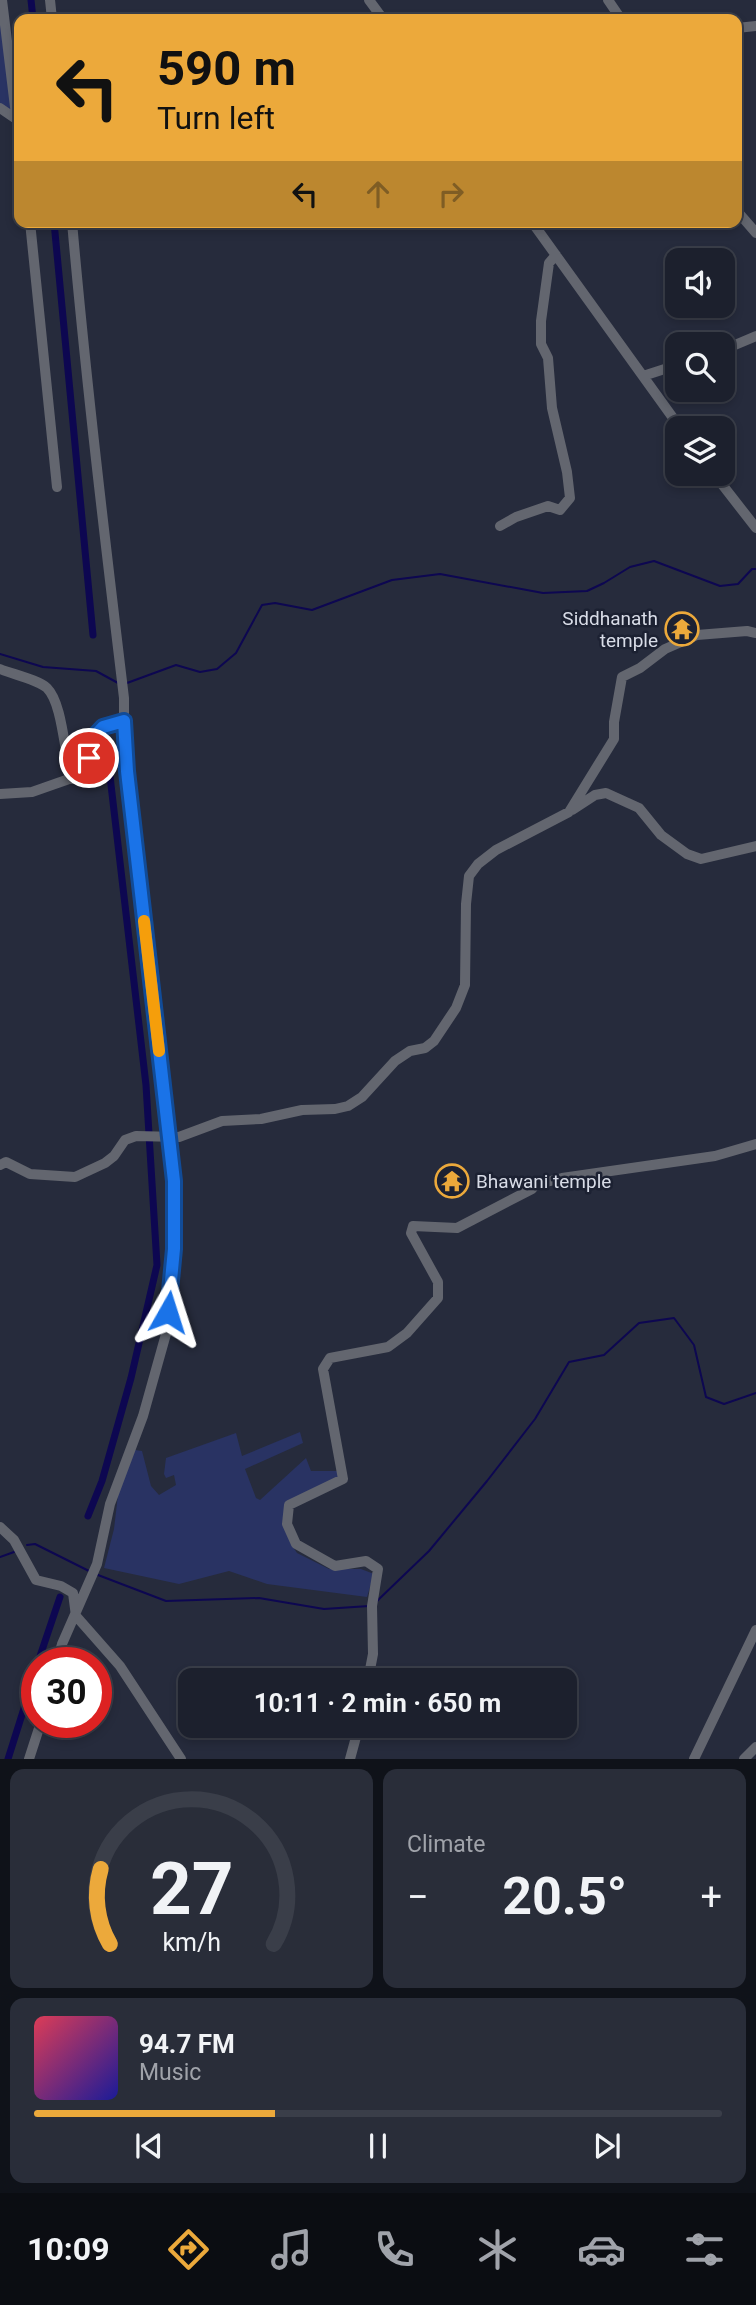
<!DOCTYPE html>
<meta charset="utf-8">
<style>
body{margin:0;font-family:Roboto,sans-serif;background:#292d39;color:#f1f3f6;height:100vh;display:flex;flex-direction:column;font-size:26px;white-space:nowrap}
*{box-sizing:border-box;margin:0}
p{font-size:23px;color:#a0a3aa}
.icon{flex:none;width:38px;height:38px;fill:none;stroke:currentColor;stroke-width:2;stroke-linecap:round;stroke-linejoin:round}
.map{position:relative;height:1759px;overflow:hidden}
.details{display:flex;flex-direction:column;gap:10px;padding:10px;background:#0f1219;flex:1}
.details>*{flex:none}
.top-card{position:absolute;left:14px;top:14px;width:728px;height:214px;border-radius:14px;box-shadow:0 4px 10px #0003,0 0 0 2px #3a3e49;background:#eca93b;color:#111;overflow:hidden}
.controls{position:absolute;left:665px;top:248px;display:grid;gap:14px}
.controls a{display:grid;place-items:center;width:70px;height:70px;border-radius:14px;background:#1c202d;box-shadow:0 4px 10px #0003,0 0 0 2px #3a3e49;font-size:35px}
.speed{position:absolute;left:21px;top:1647px;display:flex;gap:14px;font-size:35px;font-weight:700;text-align:center}
.speed>*{display:grid;place-content:center;width:91px;height:91px;border-radius:50%;background:#1c202d;box-shadow:0 4px 10px #0003,0 0 0 2px #3a3e49;line-height:1}
.speed .limit{border:10px solid #d22;background:#fff;color:#111}
.pin{position:absolute;display:grid;place-items:center;width:60px;height:60px;color:#fff;margin:-30px;border:4px solid #fff;border-radius:50%;box-shadow:0 2px 7px #0007}
.me{position:absolute;width:77px;margin:-38px;rotate:6deg;stroke-linejoin:round;filter:drop-shadow(0 0 5px #0008)}
.turn{display:flex;align-items:center;gap:24px;height:147px;padding:0 28px;font-size:32px}
.turn .icon{width:91px;height:91px;stroke-width:2.5}
.turn b{display:block;font-size:49px;line-height:60px}
.lanes{display:flex;align-items:center;height:66px;padding:0 28px;background:#0003;justify-content:center;gap:35px;direction:ltr}
.lanes .off{opacity:.35}
.big{font-size:52px;font-weight:700;line-height:1.1}
.details .widget{flex:1;display:flex;flex-direction:column;justify-content:center;gap:10px;min-width:0;padding:0 24px;border-radius:14px;background:#292d39}
.details .dial{align-items:center;gap:0}
.dial svg{height:182px;overflow:visible;fill:none;stroke:#3a3e49;stroke-width:7;stroke-linecap:round;text-anchor:middle}
.dial text{fill:#f1f3f6;stroke:none}
.song{display:flex;align-items:center;gap:21px}
.cover{width:84px;height:84px;border-radius:10px;background:linear-gradient(135deg,hsl(350 70% 55%),hsl(240 70% 35%))}
.played{height:7px;border-radius:4px;background:linear-gradient(90deg,#eca93b 35%,#3a3e49 35%)}
.keys{display:flex;justify-content:space-around;direction:ltr}
.heat{display:flex;justify-content:space-between;align-items:center;font-size:38px;direction:ltr}
.details .tiles{flex:1;display:grid;gap:10px;grid-template-columns:1fr 1fr}
.widget:last-child{grid-column:span 2}
.trip{position:absolute;left:178px;top:1668px;width:399px;height:70px;border-radius:14px;background:#1c202d;box-shadow:0 4px 10px #0003,0 0 0 2px #3a3e49;font-weight:700;line-height:70px;text-align:center}
.dock{display:flex;height:112px;justify-content:space-around;align-items:center;background:#0b0d12;color:#a0a3aa}
.dock .icon{width:49px;height:49px}
.dock .selected{color:#eca93b}
.dock b{font-size:32px;color:#f1f3f6}
.map>svg:first-child{display:block}
.green{fill:#293363}
.lines{fill:none;stroke-linecap:round;stroke-linejoin:round}
.stream{stroke:#0d0751;stroke-width:2}
.canal{stroke:#0d0751;stroke-width:7}
.minor{stroke:#63666f;stroke-width:10}
.route-casing{stroke:#114b97;stroke-width:18}
.route{stroke:#1a73e8;stroke-width:12}
.slow{stroke:#f59e0b;stroke-width:12}
.labels{text-anchor:middle;stroke-width:5;stroke-linejoin:round;paint-order:stroke}
.poi-label{font-size:19px;fill:#d8dce7;stroke:#1c2132;text-anchor:end}
</style>
<div class="map">
<svg width="756" height="1759" viewBox="0 0 756 1759">
<rect width="100%" height="100%" fill="#262b3c"/>
<path class="green" d="M 0,14 L 12,115 L 0,107 Z
M 300,1432 L 303,1443 L 245,1469 L 256,1498 L 260,1500 L 306,1458 L 311,1471 L 341,1471 L 341,1478 L 287,1504 L 291,1544 L 297,1553 L 329,1569 L 361,1569 L 374,1574 L 367,1597 L 267,1584 L 229,1571 L 179,1584 L 104,1568 L 114,1529 L 118,1495 L 135,1450 L 142,1451 L 151,1486 L 159,1495 L 176,1485 L 174,1475 L 166,1478 L 164,1474 L 166,1458 L 236,1433 L 242,1456 Z"/>
<g class="lines">
<path class="stream" d="M 0,654 L 43,667 L 96,671 L 118,683
M 127,683 L 176,665 L 200,672 L 217,669 L 236,653 L 262,605 L 275,603 L 312,610 L 392,580 L 440,574 L 543,593 L 587,591 L 604,583 L 630,567 L 654,561 L 720,586 L 738,584 L 752,569 L 756,569
M 27,1545 L 35,1544 L 89,1571
M 0,1557 L 14,1552
M 98,1575 L 166,1601 L 259,1598 L 324,1609 L 369,1606
M 377,1601 L 429,1551 L 487,1481 L 535,1419 L 569,1362 L 604,1355 L 639,1323 L 674,1318 L 694,1345 L 706,1397 L 724,1404 L 756,1393"/>
<path class="canal" d="M 31,0 L 33,19
M 54,222 L 93,635
M 88,1516 L 102,1481 L 131,1378 L 157,1265 L 146,1085 L 106,742
M 38,1662 L 60,1597
M 8,1759 L 37,1667"/>
<path class="minor" d="M 2,0 L 19,140
M 50,0 L 52,19
M 369,0 L 383,19
M 608,0 L 621,19
M 737,28 L 756,26
M 0,108 L 16,119
M 737,211 L 756,233
M 30,222 L 57,487
M 532,222 L 681,429
M 723,350 L 756,336
M 643,376 L 677,365
M 714,474 L 756,528
M 500,526 L 516,517 L 548,506 L 560,510 L 570,498 L 567,472 L 552,408 L 548,358 L 541,344 L 541,321 L 549,263 L 556,255
M 0,669 C 12,674 39,680 47,688 C 63,704 64,754 72,779
M 0,794 L 32,792 L 89,772 L 88,743 L 103,727 L 124,721
M 572,810 L 595,795 L 606,793 L 639,808 L 661,835 L 687,854 L 701,859 L 756,846
M 0,1165 L 6,1162 L 30,1174 L 75,1177 L 105,1163 L 114,1156 L 125,1140 L 136,1136 L 179,1137 L 222,1121 L 261,1119 L 302,1110 L 335,1109 L 348,1106 L 362,1097 L 395,1061 L 410,1051 L 425,1048 L 434,1041 L 456,1008 L 465,985 L 466,904 L 469,876 L 478,864 L 496,850 L 569,812 L 614,739 L 614,722 L 622,677 L 640,668 L 665,649 L 697,635 L 747,631 L 756,633
M 0,1527 L 14,1540 L 36,1580 L 61,1586 L 73,1593 L 76,1616 L 120,1666 L 181,1759
M 57,1662 L 62,1644 L 97,1564 L 110,1504 L 143,1416 L 166,1334 L 174,1249 L 174,1181 L 124,746 L 124,698 C 105,540 86,381 72,222
M 368,1680 L 373,1654 L 372,1606 L 378,1569 L 366,1561 L 335,1566 L 296,1544 L 287,1524 L 289,1505 L 343,1479 L 323,1369 L 330,1358 L 388,1347 L 407,1333 L 438,1298 L 438,1282 L 411,1233 L 413,1226 L 457,1228 L 532,1189 L 535,1185 L 562,1178 L 715,1156 L 756,1144
M 29,1759 L 41,1722
M 350,1759 L 359,1726
M 694,1759 L 756,1630
M 744,1759 L 756,1747"/>
</g>
<g class="lines">
<defs>
<path id="route" d="M 89,758 L 88,743 L 103,727 L 124,721 L 127,771 L 174,1181 L 174,1249 L 168,1312"/>
</defs>
<use href="#route" class="route-casing"/>
<use href="#route" class="route"/>
<path class="slow" d="M 144,921 L 159,1051"/>
</g>
<defs>
<symbol id="temple-ring" viewBox="-11 -11 22 22"><circle r="9.5" fill="#1c2132" stroke="#eca93b" stroke-width="1.5"/><path d="M0-6L5-2H3V0L6.5 2.5H4V6H1.5V3h-3V6H-4V2.5H-6.5L-3 0V-2H-5Z" fill="#eca93b"/></symbol>
</defs>
<g fill-rule="evenodd">
<use href="#temple-ring" x="663" y="610" width="38" height="38"/>
<use href="#temple-ring" x="433" y="1162" width="38" height="38"/>
</g>
<g class="labels">
<g class="poi-label">
<text x="658" y="625">Siddhanath<tspan x="658" dy="22">temple</tspan></text>
<text x="476" y="1188" text-anchor="start">Bhawani temple</text>
</g>
</g>
</svg>
<div class="controls">
<a><svg class="icon" aria-label="sound" viewBox="0 0 24 24"><path d="M4 9h4l5-4v14l-5-4H4zM17 9q2 3 0 6"/></svg></a>
<a><svg class="icon" aria-label="search" viewBox="0 0 24 24"><circle cx="10" cy="10" r="6"/><path d="M15 15l6 6"/></svg></a>
<a><svg class="icon" aria-label="layers" viewBox="0 0 24 24"><path d="M12 4l9 5-9 5-9-5zM3 14l9 5 9-5"/></svg></a>
</div>
<div class="speed"><div class="limit">30</div></div>
<div class="pin" style="left:89px;top:758px;background:#d93025"><svg class="icon" aria-label="arrive" viewBox="0 0 24 24"><path d="M6 21V4h12l-3 4 3 4H6"/></svg></div>
<svg class="me" style="left:168px;top:1312px" viewBox="-20 -20 40 40"><path d="M0-17L14 15 0 8-14 15z" fill="#1a73e8" stroke="#fff" stroke-width="4"/></svg>
<div class="trip">10:11 · 2 min · 650 m</div>
<div class="top-card">
<div class="turn"><svg class="icon" aria-label="left" viewBox="0 0 24 24"><path d="M17 20v-9H6M10 6l-5 5 5 5"/></svg><div><b>590 m</b>Turn left</div></div>
<div class="lanes"><svg class="icon" aria-label="left" viewBox="0 0 24 24"><path d="M17 20v-9H6M10 6l-5 5 5 5"/></svg><svg class="icon off" aria-label="ahead" viewBox="0 0 24 24"><path d="M12 20V5M6 11l6-6 6 6"/></svg><svg class="icon off" aria-label="right" viewBox="0 0 24 24"><path d="M7 20v-9h11M14 6l5 5-5 5"/></svg></div>
</div>
</div>
<section class="details">
<div class="tiles">
<div class="widget dial"><svg viewBox="0 0 100 80">
<path d="M14 69A42 42 0 1 1 86 69"/>
<path d="M14 69A42 42 0 0 1 10 36" stroke="#eca93b"/>
<text x="50" y="56" font-size="32" font-weight="700">27</text>
<text x="50" y="72" font-size="11">km/h</text>
</svg></div>
<div class="widget"><p>Climate</p>
<div class="heat"><a>−</a><b class="big">20.5°</b><a>+</a></div>
</div>
<div class="widget">
<div class="song"><i class="cover"></i><div><b>94.7 FM</b><p>Music</p></div></div>
<div class="played"></div>
<div class="keys"><svg class="icon" aria-label="previous" viewBox="0 0 24 24"><path d="M18 5L8 12l10 7zM5 5v14"/></svg><svg class="icon" aria-label="pause" viewBox="0 0 24 24"><path d="M8 5v14M16 5v14"/></svg><svg class="icon" aria-label="next" viewBox="0 0 24 24"><path d="M6 5l10 7-10 7zM19 5v14"/></svg></div>
</div>
</div>
</section>
<nav class="dock">
<b>10:09</b>
<svg class="icon selected" aria-label="directions" viewBox="0 0 24 24"><path d="M12 3l9 9-9 9-9-9zM9 14v-3h6M13 9l2 2-2 2"/></svg>
<svg class="icon" aria-label="music" viewBox="0 0 24 24"><path d="M9 18V5l10-2v13"/><circle cx="6" cy="18" r="3"/><circle cx="16" cy="16" r="3"/></svg>
<svg class="icon" aria-label="phone" viewBox="0 0 24 24"><path d="M5 4h4l2 5-3 2q2 4 5 5l2-3 5 2v4C11 20 4 13 5 4z"/></svg>
<svg class="icon" aria-label="climate" viewBox="0 0 24 24"><path d="M12 3v18M4 7l16 10M4 17L20 7"/></svg>
<svg class="icon" aria-label="car" viewBox="0 0 24 24"><path d="M5 17H2v-5l4-1 3-4h7l3 4 3 1v5h-3M9 17h6M6 11h13"/><circle cx="7" cy="17" r="2"/><circle cx="17" cy="17" r="2"/></svg>
<svg class="icon" aria-label="filters" viewBox="0 0 24 24"><path d="M4 7h16M4 17h16"/><circle cx="9" cy="7" r="2"/><circle cx="15" cy="17" r="2"/></svg>
</nav>
